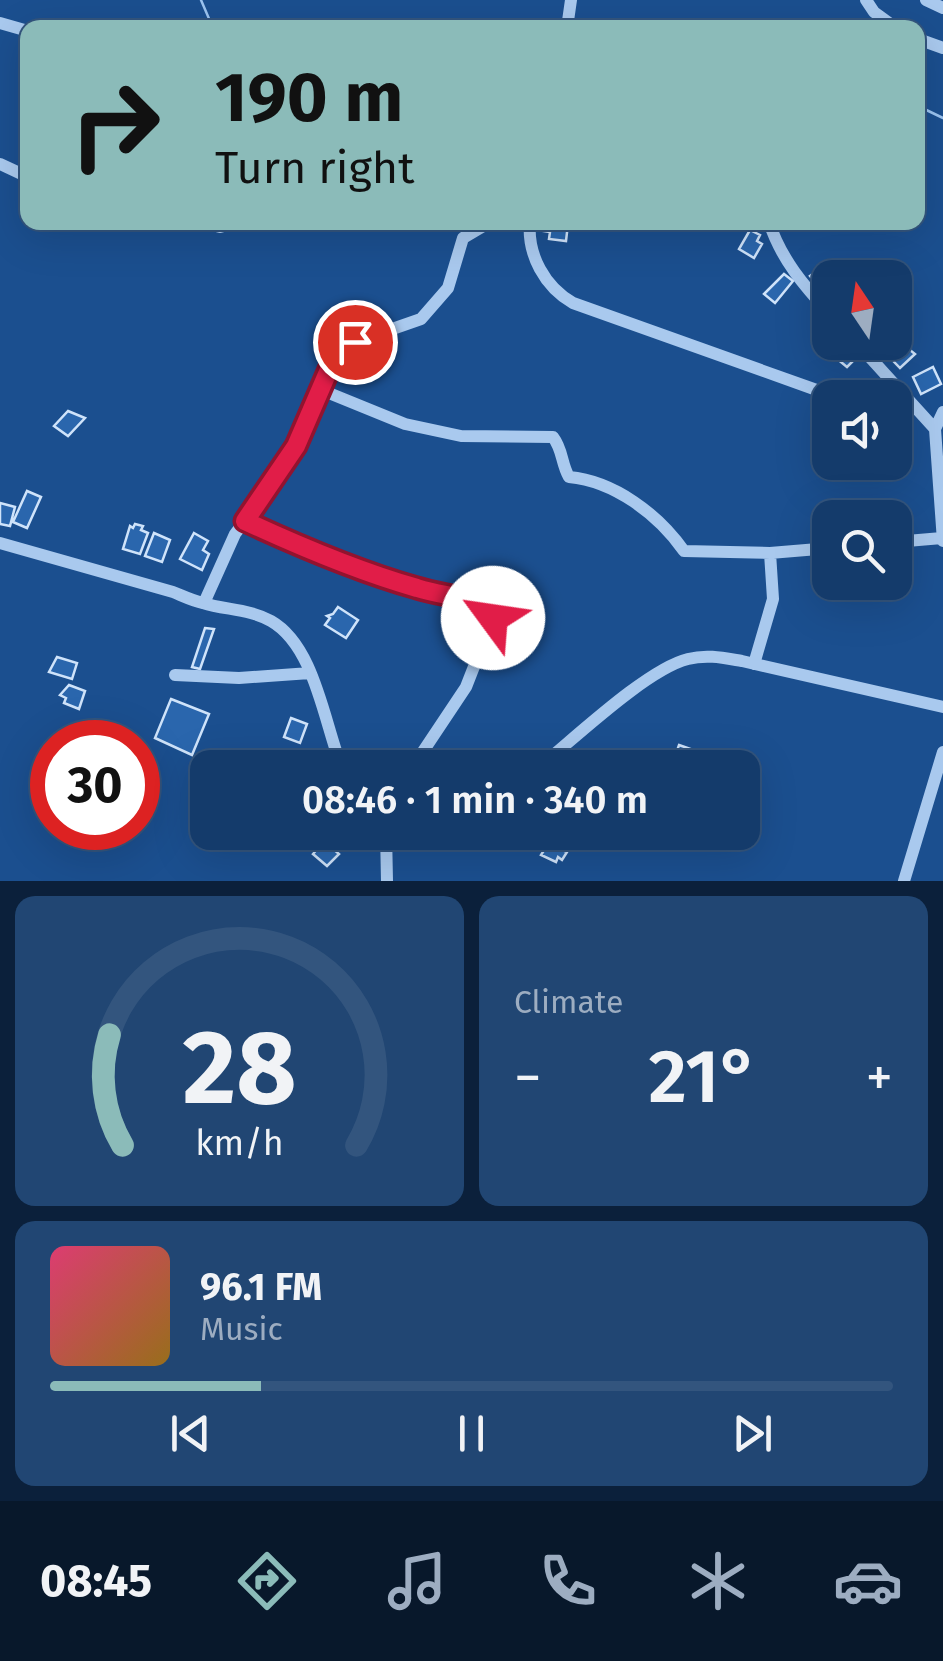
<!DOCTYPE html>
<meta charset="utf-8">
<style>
body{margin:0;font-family:"Fira Sans",sans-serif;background:#214673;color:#f1f3f6;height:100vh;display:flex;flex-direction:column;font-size:38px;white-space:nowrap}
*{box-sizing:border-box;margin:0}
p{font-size:32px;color:#9dadc1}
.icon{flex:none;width:55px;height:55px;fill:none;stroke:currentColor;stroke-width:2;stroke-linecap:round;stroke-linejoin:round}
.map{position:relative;height:881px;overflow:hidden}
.sheet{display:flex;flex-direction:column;gap:15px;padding:15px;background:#0b203b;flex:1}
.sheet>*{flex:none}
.hud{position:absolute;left:20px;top:20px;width:905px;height:210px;border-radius:20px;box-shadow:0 10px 40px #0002,0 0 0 2px #33557e;background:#8bbbb9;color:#111;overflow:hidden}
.needle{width:65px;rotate:347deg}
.buttons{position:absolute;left:812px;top:260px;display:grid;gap:20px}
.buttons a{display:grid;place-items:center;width:100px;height:100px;border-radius:20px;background:#143b6b;box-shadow:0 10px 40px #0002,0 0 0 2px #33557e;font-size:50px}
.speed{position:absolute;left:30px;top:720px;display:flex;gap:20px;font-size:50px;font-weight:700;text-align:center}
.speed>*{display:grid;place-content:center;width:130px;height:130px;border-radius:50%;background:#143b6b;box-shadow:0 10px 40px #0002,0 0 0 2px #33557e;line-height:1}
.speed .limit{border:15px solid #d22;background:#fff;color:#111}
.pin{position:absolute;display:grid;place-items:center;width:85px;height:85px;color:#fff;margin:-42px;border:5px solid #fff;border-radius:50%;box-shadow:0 2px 10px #0007}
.me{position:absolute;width:110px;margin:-55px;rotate:301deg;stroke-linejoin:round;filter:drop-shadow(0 0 8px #0008)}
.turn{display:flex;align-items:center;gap:35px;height:210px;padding:0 30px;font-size:45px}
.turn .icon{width:130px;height:130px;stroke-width:2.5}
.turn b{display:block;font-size:70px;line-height:85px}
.big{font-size:75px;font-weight:600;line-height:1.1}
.sheet .card{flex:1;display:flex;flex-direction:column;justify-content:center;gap:15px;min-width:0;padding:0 35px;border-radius:20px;background:#214673}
.sheet .dial{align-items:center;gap:0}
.dial svg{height:260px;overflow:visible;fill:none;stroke:#33557e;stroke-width:7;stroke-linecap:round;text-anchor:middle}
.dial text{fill:#f1f3f6;stroke:none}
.song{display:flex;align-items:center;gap:30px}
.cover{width:120px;height:120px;border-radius:15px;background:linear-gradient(135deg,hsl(340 70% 55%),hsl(40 70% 35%))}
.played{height:10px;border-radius:5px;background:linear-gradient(90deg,#8bbbb9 25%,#33557e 25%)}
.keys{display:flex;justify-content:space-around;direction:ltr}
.heat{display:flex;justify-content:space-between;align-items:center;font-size:55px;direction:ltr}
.sheet .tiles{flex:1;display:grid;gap:15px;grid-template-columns:1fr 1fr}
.card:last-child{grid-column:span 2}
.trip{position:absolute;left:190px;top:750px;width:570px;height:100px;border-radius:20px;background:#143b6b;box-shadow:0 10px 40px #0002,0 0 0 2px #33557e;font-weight:600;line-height:100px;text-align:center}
.tabs{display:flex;height:160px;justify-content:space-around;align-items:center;background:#08182b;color:#9dadc1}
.tabs .icon{width:70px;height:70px}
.tabs .on{color:#8bbbb9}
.tabs b{font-size:45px;color:#f1f3f6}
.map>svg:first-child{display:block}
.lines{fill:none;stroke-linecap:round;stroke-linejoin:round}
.stream{stroke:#9cc4f0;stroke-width:2.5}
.building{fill:#2a66ad;stroke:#cfe3fa;stroke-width:2.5}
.minor{stroke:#a9c9ee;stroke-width:12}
.route-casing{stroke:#92132f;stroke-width:25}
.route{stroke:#e11d48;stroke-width:18}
</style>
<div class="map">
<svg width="943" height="881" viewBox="0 0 943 881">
<rect width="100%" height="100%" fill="#1b4f8f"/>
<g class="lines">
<path class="stream" d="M 201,0 L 213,28
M 918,106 L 943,118"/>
</g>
<path class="building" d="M 538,222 L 568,224 L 566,241 L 549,239 L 550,232 L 537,230 Z
M 750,230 L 760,235 L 757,241 L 762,244 L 754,258 L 739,249 Z
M 823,266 L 833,278 L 822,290 L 810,276 Z
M 784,274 L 793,281 L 775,303 L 764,294 Z
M 895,338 L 915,354 L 900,368 L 875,342 L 895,342 Z
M 842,342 L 849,342 L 860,354 L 847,367 L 830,353 Z
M 933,367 L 941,384 L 921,394 L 913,377 Z
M 68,411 L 85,418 L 68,436 L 54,426 Z
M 27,491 L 41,497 L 27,528 L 13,522 Z
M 0,503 L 15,507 L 10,526 L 0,524 Z
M 135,524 L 143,526 L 141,530 L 148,533 L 140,554 L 123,549 L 130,526 L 133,528 Z
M 154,533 L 170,540 L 162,562 L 145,556 Z
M 194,533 L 208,541 L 203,550 L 209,554 L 202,570 L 180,559 Z
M 338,607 L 358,620 L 346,638 L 325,625 L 330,618 L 327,616 L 333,614 Z
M 205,628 L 214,629 L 200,669 L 192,667 Z
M 57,657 L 77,663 L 72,679 L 49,672 Z
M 69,685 L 85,691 L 79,709 L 64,703 L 66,698 L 60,695 Z
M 171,699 L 209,714 L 192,755 L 155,738 Z
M 291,718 L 307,724 L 300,743 L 284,737 Z
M 679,745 L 702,753 L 697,768 L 671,768 Z
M 317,832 L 332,833 L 324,841 L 339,854 L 327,866 L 313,854 L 319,847 L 310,840 Z
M 548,844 L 567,852 L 562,860 L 558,857 L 556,862 L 541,855 Z"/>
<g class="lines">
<path class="minor" d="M 866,0 L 874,12 L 896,28
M 926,0 L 943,8
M 0,23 L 28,31
M 567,28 L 571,0
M 918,39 L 943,48
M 0,164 L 28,177
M 201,222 L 220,227 L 238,222
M 530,222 C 527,255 545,287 573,303 L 839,398
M 769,222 C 781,259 804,286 830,314
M 856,342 L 935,429 L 943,541
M 319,389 L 405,424 L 461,436 L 553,437 C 563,450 561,463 569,477 C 614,481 658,514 684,551 L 770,553 L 830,548
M 935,429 L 943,412
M 245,521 C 301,547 357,571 417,588 C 445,597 462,595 491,609 L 493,618 L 466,687 L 412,768
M 895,542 L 942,538
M 0,543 L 173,592 C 183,596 193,601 203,603 C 225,610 250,609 271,621 C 315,646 324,723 342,768
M 204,603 L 235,534 L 283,470 L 296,446 L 334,358 L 355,342 L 421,319 L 448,288 L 463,238 L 490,222
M 754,664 L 773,599 L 770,553
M 175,675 L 239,678 L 310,673
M 538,768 C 574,739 647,669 688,659 C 707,654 724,658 742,661 L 943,707
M 386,832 L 387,881
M 904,881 L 943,752"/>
</g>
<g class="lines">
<defs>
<path id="route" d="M 355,342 L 334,358 L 296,446 L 245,521 C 301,547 357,571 417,588 C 446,597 460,594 491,609 L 493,618"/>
</defs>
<use href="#route" class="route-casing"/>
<use href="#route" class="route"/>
</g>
</svg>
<div class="buttons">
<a><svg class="needle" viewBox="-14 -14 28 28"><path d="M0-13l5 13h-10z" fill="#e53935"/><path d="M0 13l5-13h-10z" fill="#9dadc1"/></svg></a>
<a><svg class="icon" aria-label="sound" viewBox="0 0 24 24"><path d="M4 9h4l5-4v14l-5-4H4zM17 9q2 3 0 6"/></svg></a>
<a><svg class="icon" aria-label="search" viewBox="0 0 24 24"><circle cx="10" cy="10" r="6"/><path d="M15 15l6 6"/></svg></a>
</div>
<div class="speed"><div class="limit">30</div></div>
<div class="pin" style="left:355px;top:342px;background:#d93025"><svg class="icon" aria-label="arrive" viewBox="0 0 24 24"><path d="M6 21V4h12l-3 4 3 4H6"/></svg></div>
<svg class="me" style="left:493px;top:618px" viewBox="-20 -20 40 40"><circle r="19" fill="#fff"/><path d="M0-13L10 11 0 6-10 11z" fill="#e11d48"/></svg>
<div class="trip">08:46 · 1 min · 340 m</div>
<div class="hud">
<div class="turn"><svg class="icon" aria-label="right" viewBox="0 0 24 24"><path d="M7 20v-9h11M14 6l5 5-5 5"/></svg><div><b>190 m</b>Turn right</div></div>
</div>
</div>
<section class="sheet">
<div class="tiles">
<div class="card dial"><svg viewBox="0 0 100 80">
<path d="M14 69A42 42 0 1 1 86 69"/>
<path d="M14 69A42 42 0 0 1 10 35" stroke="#8bbbb9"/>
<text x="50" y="56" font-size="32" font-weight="700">28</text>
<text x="50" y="72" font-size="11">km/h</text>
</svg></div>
<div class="card"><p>Climate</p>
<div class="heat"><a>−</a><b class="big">21°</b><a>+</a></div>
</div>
<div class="card">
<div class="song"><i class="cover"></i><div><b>96.1 FM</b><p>Music</p></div></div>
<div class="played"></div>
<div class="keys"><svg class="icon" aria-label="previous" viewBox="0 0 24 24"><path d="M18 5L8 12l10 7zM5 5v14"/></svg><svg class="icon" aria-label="pause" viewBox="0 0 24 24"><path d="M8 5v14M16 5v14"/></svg><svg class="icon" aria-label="next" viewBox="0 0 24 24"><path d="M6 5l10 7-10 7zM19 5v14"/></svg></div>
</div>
</div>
</section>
<nav class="tabs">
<b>08:45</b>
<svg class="icon on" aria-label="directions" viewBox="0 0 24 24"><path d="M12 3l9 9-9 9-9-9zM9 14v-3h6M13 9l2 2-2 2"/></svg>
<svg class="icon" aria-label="music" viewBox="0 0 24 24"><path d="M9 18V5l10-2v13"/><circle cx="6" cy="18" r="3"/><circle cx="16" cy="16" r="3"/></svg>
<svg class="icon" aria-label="phone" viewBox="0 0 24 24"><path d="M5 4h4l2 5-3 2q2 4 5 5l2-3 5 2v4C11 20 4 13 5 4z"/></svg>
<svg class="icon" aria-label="climate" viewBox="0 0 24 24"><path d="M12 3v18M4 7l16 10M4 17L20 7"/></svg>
<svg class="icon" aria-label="car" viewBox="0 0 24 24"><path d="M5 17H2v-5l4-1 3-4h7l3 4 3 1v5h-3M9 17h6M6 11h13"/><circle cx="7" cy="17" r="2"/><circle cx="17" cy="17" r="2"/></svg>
</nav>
